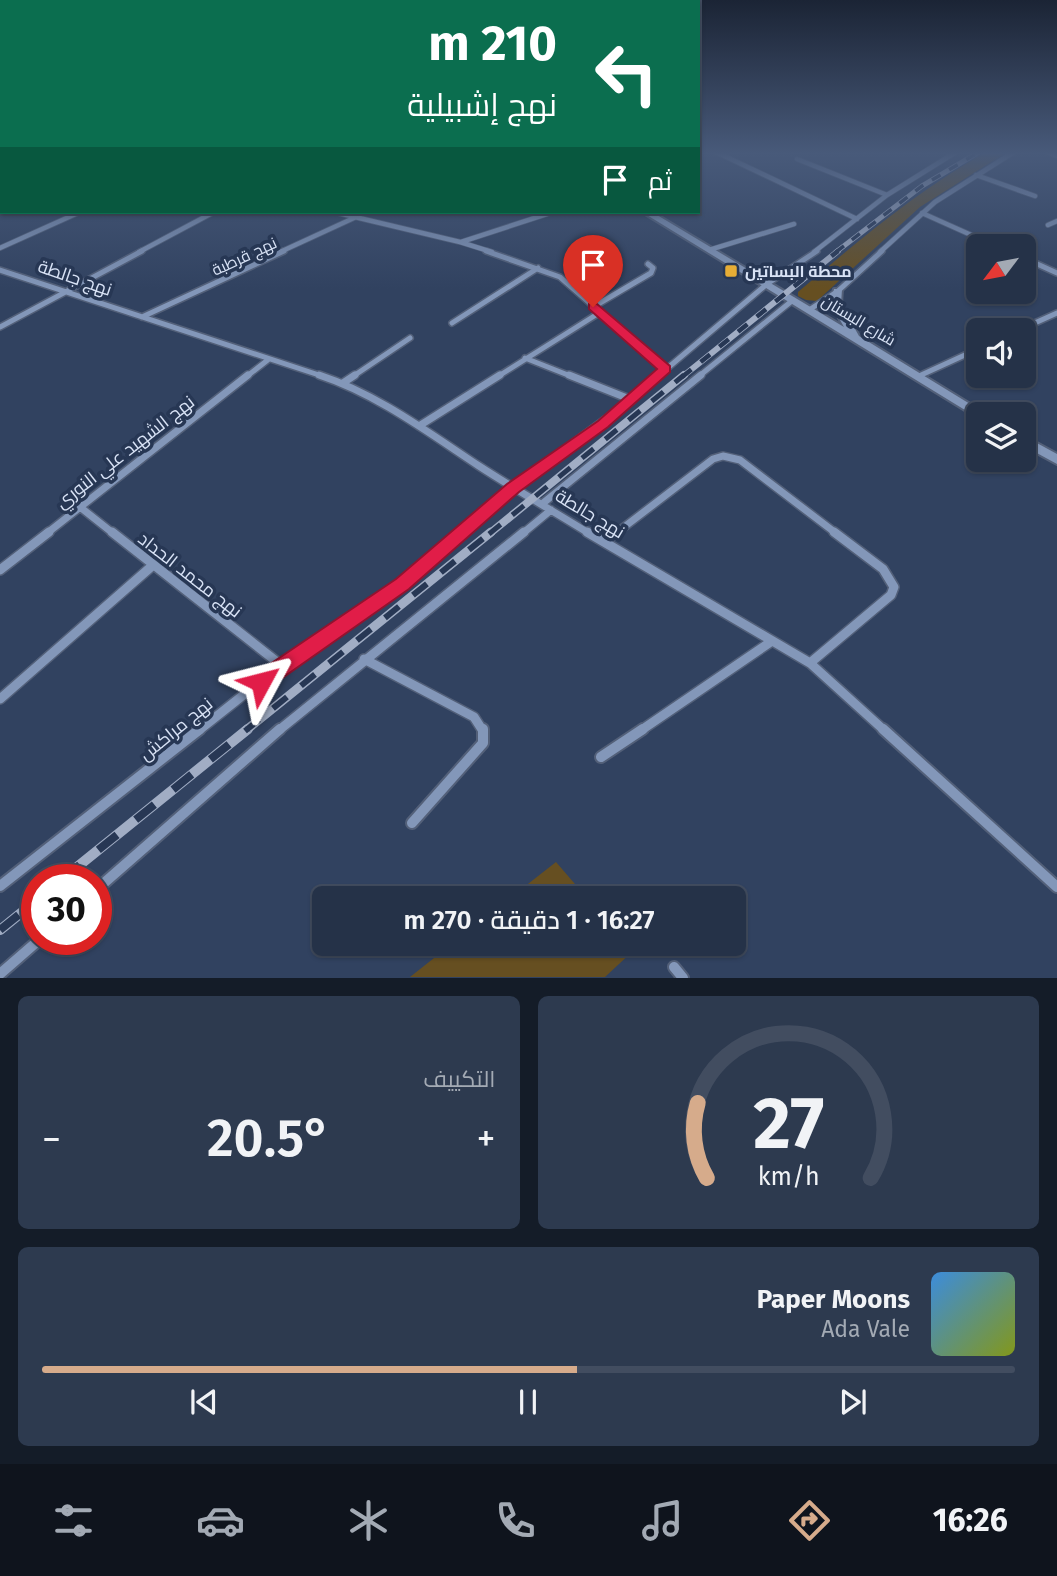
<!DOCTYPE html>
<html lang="ar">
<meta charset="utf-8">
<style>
body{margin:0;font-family:"Fira Sans",Cairo,sans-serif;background:#2d3a4f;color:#f1f3f6;direction:rtl;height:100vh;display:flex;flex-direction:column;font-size:26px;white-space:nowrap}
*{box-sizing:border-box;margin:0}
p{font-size:23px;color:#a3aab4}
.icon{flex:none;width:38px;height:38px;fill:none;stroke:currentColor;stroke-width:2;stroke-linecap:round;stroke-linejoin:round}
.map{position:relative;height:978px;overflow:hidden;direction:ltr}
.sheet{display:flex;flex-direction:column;gap:18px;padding:18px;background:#141c28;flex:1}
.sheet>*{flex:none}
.banner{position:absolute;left:0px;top:0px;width:700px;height:214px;box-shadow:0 2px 5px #0004,0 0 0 2px #424d60;direction:rtl;background:#0b6e4f;color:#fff;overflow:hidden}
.needle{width:46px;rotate:238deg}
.buttons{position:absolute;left:966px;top:234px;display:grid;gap:14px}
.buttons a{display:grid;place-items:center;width:70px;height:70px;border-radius:10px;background:#253248;box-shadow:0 2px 5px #0004,0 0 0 2px #424d60;font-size:35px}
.speed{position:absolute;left:21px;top:864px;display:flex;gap:14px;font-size:35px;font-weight:700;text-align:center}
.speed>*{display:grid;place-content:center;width:91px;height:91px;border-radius:50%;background:#253248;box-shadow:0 2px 5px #0004,0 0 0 2px #424d60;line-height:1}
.speed .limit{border:10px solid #d22;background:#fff;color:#111}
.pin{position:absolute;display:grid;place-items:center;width:60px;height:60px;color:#fff;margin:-72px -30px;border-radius:50% 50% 50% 0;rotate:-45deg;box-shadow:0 0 7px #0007}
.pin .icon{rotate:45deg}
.me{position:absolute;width:77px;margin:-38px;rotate:52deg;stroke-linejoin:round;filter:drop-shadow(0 0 5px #0008)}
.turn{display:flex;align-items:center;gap:24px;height:147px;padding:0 28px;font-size:32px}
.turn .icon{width:91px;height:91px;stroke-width:2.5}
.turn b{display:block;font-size:49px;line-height:60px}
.then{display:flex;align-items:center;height:66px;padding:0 28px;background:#0003;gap:14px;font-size:26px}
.big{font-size:52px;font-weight:600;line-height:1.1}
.sheet .card{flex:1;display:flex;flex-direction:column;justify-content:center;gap:10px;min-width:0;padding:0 24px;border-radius:10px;background:#2d3a4f}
.sheet .dial{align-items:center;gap:0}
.dial svg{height:182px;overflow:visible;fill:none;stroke:#424d60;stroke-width:7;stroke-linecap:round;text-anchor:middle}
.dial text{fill:#f1f3f6;stroke:none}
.song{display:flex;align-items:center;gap:21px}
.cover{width:84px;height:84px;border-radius:10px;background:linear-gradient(135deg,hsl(210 70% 55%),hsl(70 70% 35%))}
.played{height:7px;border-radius:4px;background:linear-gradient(90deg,#d6ab8b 55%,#424d60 55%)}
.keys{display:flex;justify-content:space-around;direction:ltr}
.heat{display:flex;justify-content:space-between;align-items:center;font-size:38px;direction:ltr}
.sheet .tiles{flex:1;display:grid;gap:18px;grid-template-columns:1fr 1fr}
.card:last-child{grid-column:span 2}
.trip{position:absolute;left:312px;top:886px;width:434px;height:70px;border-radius:10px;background:#253248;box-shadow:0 2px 5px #0004,0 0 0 2px #424d60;font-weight:600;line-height:70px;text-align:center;direction:rtl}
.tab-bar{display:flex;height:112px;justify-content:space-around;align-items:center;background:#0f141d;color:#a3aab4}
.tab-bar .icon{width:49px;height:49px}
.tab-bar .on{color:#d6ab8b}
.tab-bar b{font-size:32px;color:#f1f3f6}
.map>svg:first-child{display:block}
.green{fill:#664f21}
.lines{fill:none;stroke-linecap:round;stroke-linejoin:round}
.street-far4-casing{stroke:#536079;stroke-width:6}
.street-far3-casing{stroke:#536079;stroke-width:8}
.street-far2-casing{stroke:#536079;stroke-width:10}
.street-far1-casing{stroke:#536079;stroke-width:12}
.street-casing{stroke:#536079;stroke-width:14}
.secondary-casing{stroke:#536079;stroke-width:4}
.street-far4{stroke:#8397b9;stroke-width:4.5}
.street-far3{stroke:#8397b9;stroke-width:5}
.street-far2{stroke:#8397b9;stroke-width:7}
.street-far1{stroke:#8397b9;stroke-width:9}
.street{stroke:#8397b9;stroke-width:10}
.secondary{fill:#8397b9;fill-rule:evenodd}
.rail-far4-casing{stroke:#a1adc4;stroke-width:5}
.rail-far3-casing{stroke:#a1adc4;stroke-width:6}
.rail-far2-casing{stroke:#a1adc4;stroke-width:8}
.rail-far1-casing{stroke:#a1adc4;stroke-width:9}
.rail-casing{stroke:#a1adc4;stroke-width:10}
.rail-far4{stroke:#273754;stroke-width:3.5;stroke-dasharray:10;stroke-linecap:butt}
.rail-far3{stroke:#273754;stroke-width:4.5;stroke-dasharray:12;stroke-linecap:butt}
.rail-far2{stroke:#273754;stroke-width:5;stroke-dasharray:15;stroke-linecap:butt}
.rail-far1{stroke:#273754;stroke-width:6;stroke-dasharray:18;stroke-linecap:butt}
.rail{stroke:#273754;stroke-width:8;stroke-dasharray:24;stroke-linecap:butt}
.route{fill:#e11d48;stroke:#92132f;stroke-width:2}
.poi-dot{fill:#e6ad36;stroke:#273754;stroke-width:2.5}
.labels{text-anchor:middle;stroke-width:7;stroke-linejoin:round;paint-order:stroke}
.far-street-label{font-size:16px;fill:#d9e3f6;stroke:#273754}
.far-poi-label{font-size:16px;font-weight:bold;fill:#d9e3f6;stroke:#273754;text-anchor:start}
.street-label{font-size:18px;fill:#d9e3f6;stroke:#273754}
</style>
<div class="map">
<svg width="1057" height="978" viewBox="0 0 1057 978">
<rect width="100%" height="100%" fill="#314260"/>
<path class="green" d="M 986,152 L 1007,152 L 920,207 L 817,301 L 806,300 L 798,296 L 798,292 C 858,241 917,191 986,152 Z
M 556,862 L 587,898 L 510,898 Z
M 453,943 L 626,943 L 633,951 L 605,977 L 410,977 Z"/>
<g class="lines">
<defs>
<path id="street-far4" d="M 716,152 L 857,219
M 1048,152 L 1057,156
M 797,159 L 887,195
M 976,175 L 1035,196
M 334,212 L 460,242 L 492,252
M 922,213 L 998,247
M 1048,225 L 1057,221
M 461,242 L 553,212
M 0,248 L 80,212
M 709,250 L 794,224
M 139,252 L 214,212
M 280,252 L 356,217
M 814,252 L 887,195 L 956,152
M 880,252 L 935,202 L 1014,152"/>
<path id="street-far3" d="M 486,251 L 560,277 L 665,369
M 1024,258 L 1057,273
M 0,270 L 325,377
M 593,307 L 651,273 L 653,268 L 648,264
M 809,310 L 838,291 L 882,251
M 142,317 L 284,251
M 452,323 L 538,268
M 0,327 L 142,251
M 1017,331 L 1057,313
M 525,358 L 573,377
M 919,376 L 978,349
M 246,377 L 269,359
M 352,377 L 410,338
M 497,377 L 599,313
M 657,377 L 767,284 L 817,251
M 698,377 L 793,300"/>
<path id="street-far2" d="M 319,375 C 377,394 429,433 479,466 C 516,490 553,511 590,534
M 569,375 L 632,400
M 343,383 L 355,375
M 419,426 L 500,375
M 542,504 L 701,375
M 80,507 L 114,534
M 46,534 L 248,375
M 460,534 L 513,488 L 632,400 L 658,375
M 522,534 L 551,510
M 615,534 L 713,459 L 723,456 L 740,460 L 837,534"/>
<path id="street-far1" d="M 112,532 L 281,665
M 587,532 L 810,663 L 885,731
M 604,542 L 617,532
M 0,570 L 49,532
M 364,659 L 474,717 L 483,731
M 810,663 L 891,595 L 894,587 L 883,569 L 834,532
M 0,699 L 152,566
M 198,731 L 281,665 L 402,584 L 462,532
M 278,731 L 524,532
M 640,731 L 772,641"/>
<path id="street" d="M 883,729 L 1057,887
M 601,757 L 643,729
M 412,823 L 483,743 L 483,729
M 0,886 L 200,729
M 96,890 L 280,729
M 674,967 L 683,978
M 0,974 L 39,940"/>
<path id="secondary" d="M 642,212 L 652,212 L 844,327 L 831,304 L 834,289 L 842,289 L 841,304 L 859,336 L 988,415 L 978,415 L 978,418 Z
M 1024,436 L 1057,454 L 1057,464 L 1024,446 Z"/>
</defs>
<use href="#street-far4" class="street-far4-casing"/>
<use href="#street-far3" class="street-far3-casing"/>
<use href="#street-far2" class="street-far2-casing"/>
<use href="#street-far1" class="street-far1-casing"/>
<use href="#street" class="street-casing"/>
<use href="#secondary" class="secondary-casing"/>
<use href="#street-far4" class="street-far4"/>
<use href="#street-far3" class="street-far3"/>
<use href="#street-far2" class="street-far2"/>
<use href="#street-far1" class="street-far1"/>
<use href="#street" class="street"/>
<use href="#secondary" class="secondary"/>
<defs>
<path id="rail-far4" d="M 836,252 L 922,186 L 979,152"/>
<path id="rail-far3" d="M 682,377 L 838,251"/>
<path id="rail-far2" d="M 489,534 L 684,375"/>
<path id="rail-far1" d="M 245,731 L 491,532"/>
<path id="rail" d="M 61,880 L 248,729
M 0,930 L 37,900"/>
</defs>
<use href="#rail-far4" class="rail-far4-casing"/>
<use href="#rail-far3" class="rail-far3-casing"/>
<use href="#rail-far2" class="rail-far2-casing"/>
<use href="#rail-far1" class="rail-far1-casing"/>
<use href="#rail" class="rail-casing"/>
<use href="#rail-far4" class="rail-far4"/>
<use href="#rail-far3" class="rail-far3"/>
<use href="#rail-far2" class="rail-far2"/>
<use href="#rail-far1" class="rail-far1"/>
<use href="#rail" class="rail"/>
</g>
<linearGradient id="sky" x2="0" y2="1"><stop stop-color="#1b2435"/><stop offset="0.53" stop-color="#485a7a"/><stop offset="1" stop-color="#485a7a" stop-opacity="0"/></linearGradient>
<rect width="1057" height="289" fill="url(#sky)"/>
<path class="route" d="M 589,304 L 597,304 L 670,366 L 670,372 L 608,427 L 519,492 L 409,589 L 268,688 L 261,691 L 254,688 L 251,682 L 254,675 L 396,579 L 507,484 L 598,421 L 657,369 L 589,309 Z"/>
<rect class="poi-dot" x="724" y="264" width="14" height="14" rx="3.5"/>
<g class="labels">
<g class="far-street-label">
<text transform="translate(244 256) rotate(-25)" y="6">نهج قرطبة</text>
<text transform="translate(859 320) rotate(31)" y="6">شارع البستان</text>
</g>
<g class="far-poi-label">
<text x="745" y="277">محطة البساتين</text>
</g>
<g class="street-label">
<text transform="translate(75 278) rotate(19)" y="6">نهج جالطة</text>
<text transform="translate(125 452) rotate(-38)" y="6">نهج الشهيد علي النوري</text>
<text transform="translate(590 514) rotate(31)" y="6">نهج جالطة</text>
<text transform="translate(190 575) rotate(38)" y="6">نهج محمد الحداد</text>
<text transform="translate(176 729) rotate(-39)" y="6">نهج مراكش</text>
</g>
</g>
</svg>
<div class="buttons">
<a><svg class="needle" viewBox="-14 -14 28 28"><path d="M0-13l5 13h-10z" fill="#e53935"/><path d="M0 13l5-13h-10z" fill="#a3aab4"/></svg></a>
<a><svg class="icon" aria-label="sound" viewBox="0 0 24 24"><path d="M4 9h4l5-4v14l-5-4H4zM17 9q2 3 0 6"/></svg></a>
<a><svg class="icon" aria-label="layers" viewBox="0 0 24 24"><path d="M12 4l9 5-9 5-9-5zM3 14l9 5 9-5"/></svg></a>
</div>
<div class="speed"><div class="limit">30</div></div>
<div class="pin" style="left:593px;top:307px;background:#d93025"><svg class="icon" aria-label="arrive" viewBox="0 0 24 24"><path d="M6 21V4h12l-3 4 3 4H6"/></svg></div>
<svg class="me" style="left:261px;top:682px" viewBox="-20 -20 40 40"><path d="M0-17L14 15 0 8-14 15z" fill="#e11d48" stroke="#fff" stroke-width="4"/></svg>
<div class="trip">16:27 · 1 دقيقة · 270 m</div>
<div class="banner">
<div class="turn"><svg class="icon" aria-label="left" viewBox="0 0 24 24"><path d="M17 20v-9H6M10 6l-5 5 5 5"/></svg><div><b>210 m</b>نهج إشبيلية</div></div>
<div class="then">ثم<svg class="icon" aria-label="arrive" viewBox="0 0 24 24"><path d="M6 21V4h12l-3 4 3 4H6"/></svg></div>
</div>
</div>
<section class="sheet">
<div class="tiles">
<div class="card dial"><svg viewBox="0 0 100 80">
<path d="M14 69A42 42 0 1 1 86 69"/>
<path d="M14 69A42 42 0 0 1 10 36" stroke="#d6ab8b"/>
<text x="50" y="56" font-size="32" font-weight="700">27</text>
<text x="50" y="72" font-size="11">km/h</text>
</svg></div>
<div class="card"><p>التكييف</p>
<div class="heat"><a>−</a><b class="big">20.5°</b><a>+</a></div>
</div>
<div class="card">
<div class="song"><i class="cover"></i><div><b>Paper Moons</b><p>Ada Vale</p></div></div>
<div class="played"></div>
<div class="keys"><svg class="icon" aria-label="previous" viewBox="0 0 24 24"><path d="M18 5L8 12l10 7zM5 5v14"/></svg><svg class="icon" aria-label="pause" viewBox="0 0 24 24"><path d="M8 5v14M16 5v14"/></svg><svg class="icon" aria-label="next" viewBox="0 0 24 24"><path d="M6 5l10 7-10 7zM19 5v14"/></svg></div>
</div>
</div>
</section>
<nav class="tab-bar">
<b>16:26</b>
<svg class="icon on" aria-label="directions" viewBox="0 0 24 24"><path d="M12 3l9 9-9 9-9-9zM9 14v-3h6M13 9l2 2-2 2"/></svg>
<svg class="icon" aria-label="music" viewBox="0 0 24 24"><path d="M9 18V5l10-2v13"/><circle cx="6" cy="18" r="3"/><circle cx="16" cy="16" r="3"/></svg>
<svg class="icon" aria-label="phone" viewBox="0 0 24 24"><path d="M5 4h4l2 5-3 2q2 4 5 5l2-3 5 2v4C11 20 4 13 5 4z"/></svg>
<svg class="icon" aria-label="climate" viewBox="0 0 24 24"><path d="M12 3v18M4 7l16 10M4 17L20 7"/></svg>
<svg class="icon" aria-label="car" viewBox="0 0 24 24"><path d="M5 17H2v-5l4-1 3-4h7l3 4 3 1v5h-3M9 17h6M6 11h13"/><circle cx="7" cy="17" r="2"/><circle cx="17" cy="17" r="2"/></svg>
<svg class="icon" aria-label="filters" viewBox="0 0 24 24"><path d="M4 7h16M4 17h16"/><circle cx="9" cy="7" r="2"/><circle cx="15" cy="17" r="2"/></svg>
</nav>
